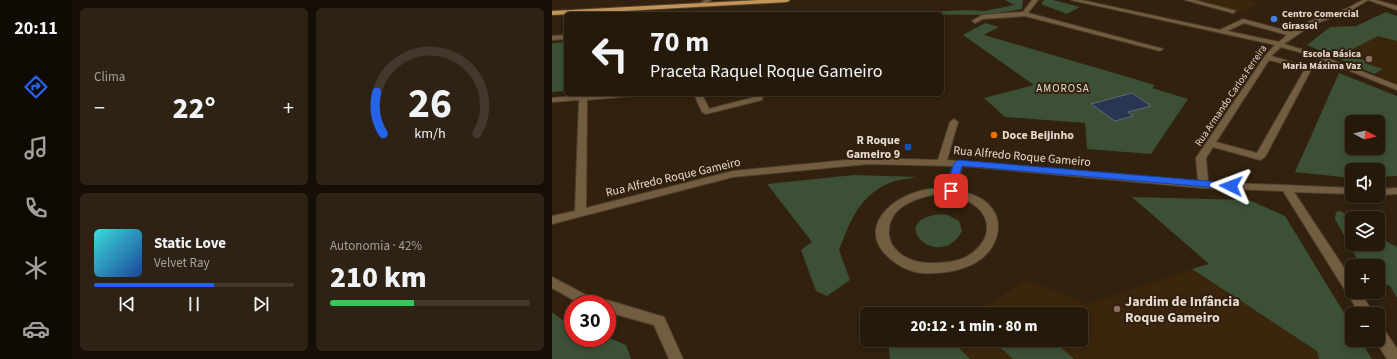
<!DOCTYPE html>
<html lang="pt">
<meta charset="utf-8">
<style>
body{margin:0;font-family:"Source Sans 3",sans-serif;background:#2d2213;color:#f1f3f6;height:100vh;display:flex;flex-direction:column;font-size:15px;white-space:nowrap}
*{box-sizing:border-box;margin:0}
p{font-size:13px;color:#a3a09c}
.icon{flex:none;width:22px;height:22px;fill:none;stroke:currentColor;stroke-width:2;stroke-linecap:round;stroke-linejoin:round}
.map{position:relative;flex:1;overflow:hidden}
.details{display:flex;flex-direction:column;gap:8px;padding:8px;background:#140e06;width:480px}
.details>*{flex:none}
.banner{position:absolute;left:12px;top:12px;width:380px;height:84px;border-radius:6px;box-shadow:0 2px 6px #0003,0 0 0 1px #42382b;background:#25190a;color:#f1f3f6;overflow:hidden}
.needle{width:26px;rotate:97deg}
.fabs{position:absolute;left:793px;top:115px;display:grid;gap:8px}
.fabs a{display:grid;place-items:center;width:40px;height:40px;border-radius:6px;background:#25190a;box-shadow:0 2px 6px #0003,0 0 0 1px #42382b;font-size:20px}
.speed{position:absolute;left:12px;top:295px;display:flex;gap:8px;font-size:20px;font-weight:700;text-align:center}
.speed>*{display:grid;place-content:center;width:52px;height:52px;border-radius:50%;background:#25190a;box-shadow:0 2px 6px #0003,0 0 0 1px #42382b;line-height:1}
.speed .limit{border:6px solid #d22;background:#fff;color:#111}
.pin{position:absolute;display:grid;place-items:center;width:34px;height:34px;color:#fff;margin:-17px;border-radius:8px;box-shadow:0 2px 6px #0006}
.me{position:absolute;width:44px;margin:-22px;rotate:273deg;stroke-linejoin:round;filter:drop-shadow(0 0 3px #0008)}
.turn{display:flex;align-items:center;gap:14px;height:84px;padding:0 20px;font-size:18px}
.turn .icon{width:52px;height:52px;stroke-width:2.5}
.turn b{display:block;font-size:28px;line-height:34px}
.big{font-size:30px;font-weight:800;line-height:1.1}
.details .tile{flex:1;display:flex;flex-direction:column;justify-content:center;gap:6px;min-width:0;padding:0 14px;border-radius:6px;background:#2d2213}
.details .dial{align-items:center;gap:0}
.dial svg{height:104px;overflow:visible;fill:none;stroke:#42382b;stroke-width:7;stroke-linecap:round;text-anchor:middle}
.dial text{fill:#f1f3f6;stroke:none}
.song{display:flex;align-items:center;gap:12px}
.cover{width:48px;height:48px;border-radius:6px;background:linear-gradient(135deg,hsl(180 70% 55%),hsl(220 70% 35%))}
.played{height:4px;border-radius:2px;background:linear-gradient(90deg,#2563eb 60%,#42382b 60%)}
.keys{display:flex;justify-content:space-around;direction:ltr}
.heat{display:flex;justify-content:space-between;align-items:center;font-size:22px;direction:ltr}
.charge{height:6px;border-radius:3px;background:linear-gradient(90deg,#34c759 42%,#42382b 0)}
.details .tiles{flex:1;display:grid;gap:8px;grid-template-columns:repeat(2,1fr)}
.trip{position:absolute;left:308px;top:307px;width:228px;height:40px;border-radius:6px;background:#25190a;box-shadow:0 2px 6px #0003,0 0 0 1px #42382b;font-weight:800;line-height:40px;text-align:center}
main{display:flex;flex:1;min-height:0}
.tabs{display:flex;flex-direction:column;width:72px;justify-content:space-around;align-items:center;background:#0f0a04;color:#a3a09c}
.tabs .icon{width:28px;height:28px}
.tabs .on{color:#2563eb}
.tabs b{font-size:18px;color:#f1f3f6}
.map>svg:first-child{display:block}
.built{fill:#3b260d}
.green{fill:#3b5035;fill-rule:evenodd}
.water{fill:#283652;stroke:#616878}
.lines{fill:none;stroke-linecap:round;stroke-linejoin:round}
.minor-casing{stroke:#4e3f2d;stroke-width:2}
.major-casing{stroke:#4e3f2d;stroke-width:2}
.minor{fill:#735d41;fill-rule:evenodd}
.major{fill:#c29458;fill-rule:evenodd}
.route{fill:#2563eb;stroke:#184099}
.shop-dot{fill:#3f7fe0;stroke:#31210e;stroke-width:1.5}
.education-dot{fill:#8d6e63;stroke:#31210e;stroke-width:1.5}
.food-dot{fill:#e8710a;stroke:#31210e;stroke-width:1.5}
.transit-dot{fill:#1a4fb4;stroke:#31210e;stroke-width:1.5}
.labels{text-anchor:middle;stroke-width:4;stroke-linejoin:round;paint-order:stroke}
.far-poi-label{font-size:10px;font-weight:bold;fill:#e6dbd0;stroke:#31210e;text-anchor:start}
.far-street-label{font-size:10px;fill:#e6dbd0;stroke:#31210e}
.far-neighbourhood-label{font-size:11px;letter-spacing:1px;fill:#e6dbd0;stroke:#31210e}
.poi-label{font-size:12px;font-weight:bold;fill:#e6dbd0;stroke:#31210e;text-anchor:start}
.street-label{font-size:12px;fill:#e6dbd0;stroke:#31210e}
.near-poi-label{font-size:14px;font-weight:bold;fill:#e6dbd0;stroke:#31210e;text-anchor:start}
</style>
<main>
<nav class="tabs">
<b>20:11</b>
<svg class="icon on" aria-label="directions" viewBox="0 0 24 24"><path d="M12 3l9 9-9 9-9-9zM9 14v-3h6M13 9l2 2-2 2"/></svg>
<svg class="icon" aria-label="music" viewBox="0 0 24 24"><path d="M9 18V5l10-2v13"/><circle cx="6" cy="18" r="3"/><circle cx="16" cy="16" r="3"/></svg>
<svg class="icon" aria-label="phone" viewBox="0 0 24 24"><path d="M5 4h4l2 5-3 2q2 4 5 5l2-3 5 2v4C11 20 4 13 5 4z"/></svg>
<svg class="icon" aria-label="climate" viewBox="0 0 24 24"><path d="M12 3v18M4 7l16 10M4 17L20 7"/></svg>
<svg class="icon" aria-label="car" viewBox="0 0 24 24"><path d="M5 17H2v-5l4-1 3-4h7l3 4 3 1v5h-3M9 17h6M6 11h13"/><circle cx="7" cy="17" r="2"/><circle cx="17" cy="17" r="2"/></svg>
</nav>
<section class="details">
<div class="tiles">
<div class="tile"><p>Clima</p>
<div class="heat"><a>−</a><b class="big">22°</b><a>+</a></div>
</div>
<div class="tile dial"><svg viewBox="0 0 100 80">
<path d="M14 69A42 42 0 1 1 86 69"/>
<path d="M14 69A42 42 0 0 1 9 37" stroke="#2563eb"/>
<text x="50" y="56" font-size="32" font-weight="700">26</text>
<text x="50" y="72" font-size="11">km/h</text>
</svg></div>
<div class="tile">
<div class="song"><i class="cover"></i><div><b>Static Love</b><p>Velvet Ray</p></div></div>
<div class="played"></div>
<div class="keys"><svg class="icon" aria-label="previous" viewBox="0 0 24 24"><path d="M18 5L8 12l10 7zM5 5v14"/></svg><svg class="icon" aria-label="pause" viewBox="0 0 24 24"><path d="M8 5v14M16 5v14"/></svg><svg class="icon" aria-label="next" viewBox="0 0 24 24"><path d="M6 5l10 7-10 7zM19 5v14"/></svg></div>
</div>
<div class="tile"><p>Autonomia · 42%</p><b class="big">210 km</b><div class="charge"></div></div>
</div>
</section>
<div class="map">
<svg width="845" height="359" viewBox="0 0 845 359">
<rect width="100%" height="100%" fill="#31210e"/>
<path class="built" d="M 643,0 L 696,0 L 708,2 L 690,12 Z
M 845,24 L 845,83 L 755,45 L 778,27 Z
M 640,269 L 765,351 L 767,359 L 418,359 L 399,340 L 529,340 L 529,314 L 420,314 L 475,280 L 535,304 Z"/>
<path class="green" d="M 453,0 L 471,0 L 470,9 L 434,15 L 341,14 L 412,10 L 433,11 L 462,5 Z
M 492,0 L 501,0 L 528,7 L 515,14 L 489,4 Z
M 834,12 L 845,16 L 845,41 L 826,36 L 793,53 L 814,61 L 812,63 L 831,69 L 822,74 L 755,45 L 778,27 L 804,26 Z
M 433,23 L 447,27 L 432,35 L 603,85 L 600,88 L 636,99 L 599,154 L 535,149 L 533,123 L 453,117 L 432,98 L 482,85 L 411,35 Z
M 14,42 L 14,91 L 0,92 L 0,43 Z
M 787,73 L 845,96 L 845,176 L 826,177 L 826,170 L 800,170 L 800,178 L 743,172 ZM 800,122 L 826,122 L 826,148 L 800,148 Z
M 302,175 L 365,177 C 355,179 343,180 335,184 C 306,198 298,222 287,250 L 298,280 L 275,296 L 264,291 L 249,250 L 260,242 L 215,184 Z
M 580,197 L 697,200 L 733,216 L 800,326 L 800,340 L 808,340 L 820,359 L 767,359 L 765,351 L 640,269 L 657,264 Z
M 788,211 L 801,218 L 800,244 L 826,244 L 826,237 L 845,247 L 845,298 L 838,286 L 826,282 L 826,266 L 809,266 L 783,219 L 784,212 Z
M 388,214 L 396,215 L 407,221 L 410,231 C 389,273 331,221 388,214 Z
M 0,312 L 9,319 L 21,324 L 21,338 L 55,337 L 74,345 L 79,359 L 0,359 Z
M 336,340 L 399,340 L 418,359 L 338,359 Z
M 440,340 L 500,340 L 522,359 L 461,359 Z"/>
<path class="water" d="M 580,93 L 599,106 L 576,112 L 581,116 L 563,121 L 539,104 Z"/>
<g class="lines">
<defs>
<path id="minor" d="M 153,0 L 159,0 L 152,5 L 148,5 L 148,3 Z
M 480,0 L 486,0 L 476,13 L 611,49 L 608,51 L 473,16 L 431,19 L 423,23 L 420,21 L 430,15 L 471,12 Z
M 519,0 L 529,0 L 668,30 L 691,19 L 739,32 L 756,22 L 794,9 L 811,0 L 824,0 L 845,6 L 845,10 L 816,0 L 798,11 L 760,25 L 732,44 L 765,54 L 845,85 L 845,90 L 761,56 L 729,47 L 719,56 L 760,68 L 713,157 L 708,160 L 661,147 L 654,158 L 656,182 L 800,188 L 800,194 L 742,192 L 800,280 L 800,292 L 808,292 L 822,314 L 808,314 L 731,191 L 651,188 L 410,166 L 404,191 C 414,192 427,196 435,203 C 456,222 444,251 423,263 C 407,272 386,274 369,273 C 359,272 349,267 341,261 C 294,225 354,183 394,189 L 401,166 L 316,164 L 181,177 L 0,224 L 0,216 L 23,211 L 27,100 L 0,102 L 0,98 L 49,94 L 84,94 L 80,96 L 35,100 L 34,208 L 181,171 L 316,158 L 386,160 L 398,122 L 402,119 L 406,122 L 395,160 L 646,181 L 644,158 L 713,56 L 723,45 ZM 692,23 L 735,35 L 727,42 L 675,31 ZM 717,60 L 753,69 L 705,153 L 664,142 ZM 384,194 C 392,196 403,196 411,199 C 442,211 443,241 414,257 C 404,262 393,263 382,263 C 369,263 361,262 350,255 C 341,248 336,241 337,230 C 338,206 365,198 384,194 Z
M 633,0 L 642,0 L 684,11 L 681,13 Z
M 14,35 L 14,39 L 0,40 L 0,36 Z
M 142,94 L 150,94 L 157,109 L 203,97 L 203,94 L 211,94 L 210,100 L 154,114 L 150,112 Z
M 845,188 L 845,194 L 826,195 L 826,189 Z
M 0,277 L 34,295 L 52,301 L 55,300 L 112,317 L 131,359 L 117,359 L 102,325 L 55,312 L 55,304 L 29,304 L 0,288 Z
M 826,326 L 831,328 L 845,349 L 845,359 L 835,359 L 823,340 L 826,340 Z"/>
<path id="major" d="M 207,0 L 238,0 L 235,2 L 0,15 L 0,11 Z"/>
</defs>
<use href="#minor" class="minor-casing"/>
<use href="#major" class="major-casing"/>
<use href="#minor" class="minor"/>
<use href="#major" class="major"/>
</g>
<path class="route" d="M 406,160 L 679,183 L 684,186 L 679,189 L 410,166 L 403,191 L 402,193 L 395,193 L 394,191 L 402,163 Z"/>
<circle class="shop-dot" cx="722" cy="19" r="4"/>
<g class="education-dot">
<circle cx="817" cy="59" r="4"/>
<circle cx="565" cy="309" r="4"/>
</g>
<circle class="food-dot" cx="442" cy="135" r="4"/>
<rect class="transit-dot" x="352" y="143" width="8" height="8" rx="2"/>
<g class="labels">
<g class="far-poi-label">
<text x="730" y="17">Centro Comercial<tspan x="730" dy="12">Girassol</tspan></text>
<text x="809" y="57" text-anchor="end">Escola Básica<tspan x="809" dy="12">Maria Máxima Vaz</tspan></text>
</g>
<g class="far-street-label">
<text transform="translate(678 95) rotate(-56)" y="4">Rua Armando Carlos Ferreira</text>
</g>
<g class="far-neighbourhood-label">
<text x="511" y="92">AMOROSA</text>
</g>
<g class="poi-label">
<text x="450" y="139">Doce Beijinho</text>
<text x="348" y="144" text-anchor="end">R Roque<tspan x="348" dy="14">Gameiro 9</tspan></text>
</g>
<g class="street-label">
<text transform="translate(470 156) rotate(5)" y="4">Rua Alfredo Roque Gameiro</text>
<text transform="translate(121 177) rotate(-13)" y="4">Rua Alfredo Roque Gameiro</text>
</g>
<g class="near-poi-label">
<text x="573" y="306">Jardim de Infância<tspan x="573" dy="16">Roque Gameiro</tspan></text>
</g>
</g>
</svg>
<div class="fabs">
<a><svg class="needle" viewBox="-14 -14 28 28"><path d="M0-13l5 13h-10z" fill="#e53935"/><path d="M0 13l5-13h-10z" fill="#a3a09c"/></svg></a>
<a><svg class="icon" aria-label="sound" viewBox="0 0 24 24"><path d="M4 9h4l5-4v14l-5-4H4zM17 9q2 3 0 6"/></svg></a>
<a><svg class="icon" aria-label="layers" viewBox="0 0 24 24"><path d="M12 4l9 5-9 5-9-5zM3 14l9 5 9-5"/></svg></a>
<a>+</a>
<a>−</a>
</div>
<div class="speed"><div class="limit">30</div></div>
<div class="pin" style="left:399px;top:191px;background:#d93025"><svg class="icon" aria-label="arrive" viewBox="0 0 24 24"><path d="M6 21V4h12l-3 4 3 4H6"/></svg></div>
<svg class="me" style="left:679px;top:186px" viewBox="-20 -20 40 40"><path d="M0-17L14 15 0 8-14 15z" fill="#2563eb" stroke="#fff" stroke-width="4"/></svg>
<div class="trip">20:12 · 1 min · 80 m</div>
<div class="banner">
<div class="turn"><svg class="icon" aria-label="left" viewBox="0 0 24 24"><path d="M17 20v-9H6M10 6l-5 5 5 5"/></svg><div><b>70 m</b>Praceta Raquel Roque Gameiro</div></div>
</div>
</div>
</main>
